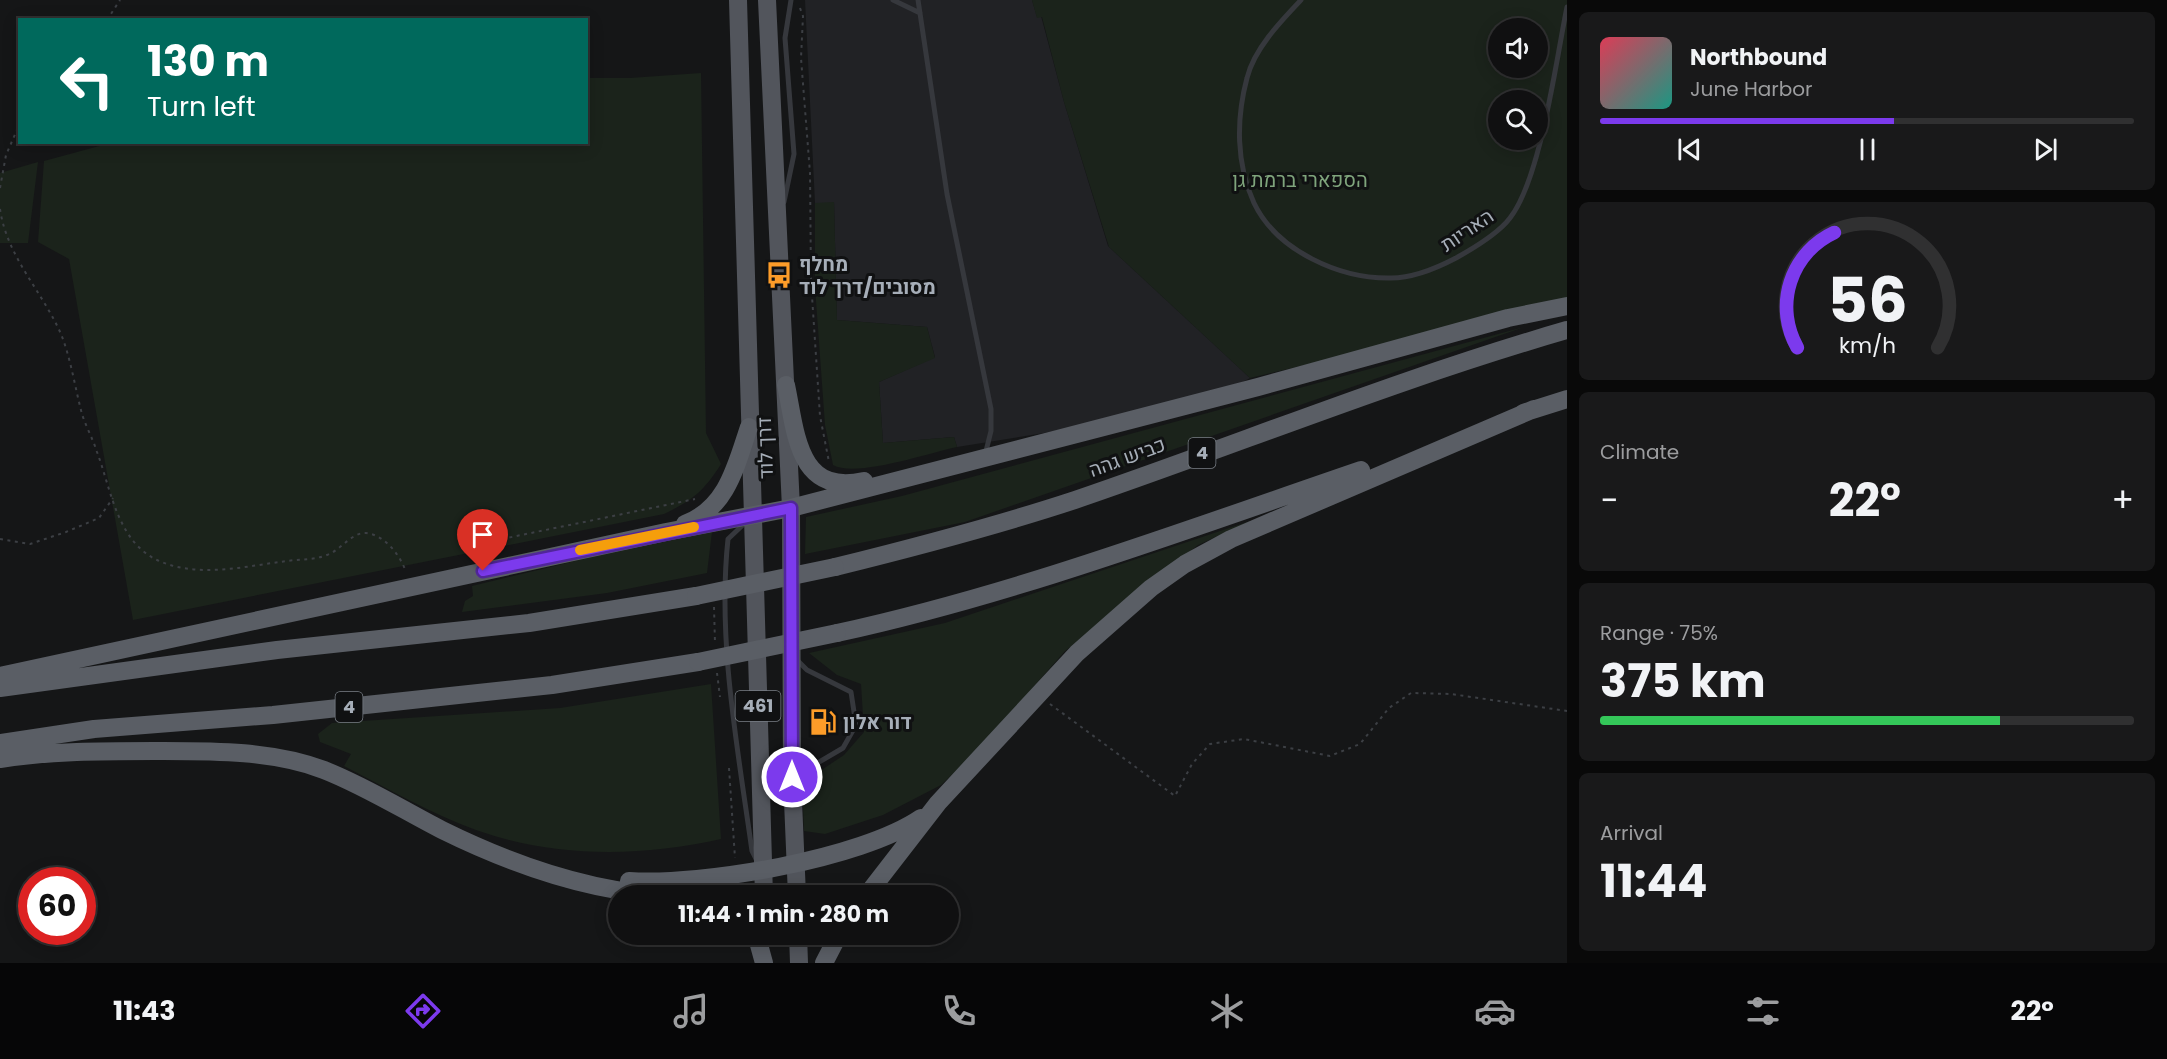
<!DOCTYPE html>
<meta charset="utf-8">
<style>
body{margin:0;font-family:Poppins,Heebo,sans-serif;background:#19191a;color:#f1f3f6;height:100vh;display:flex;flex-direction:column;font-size:22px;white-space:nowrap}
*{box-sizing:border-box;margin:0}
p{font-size:20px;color:#9c9d9f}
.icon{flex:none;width:33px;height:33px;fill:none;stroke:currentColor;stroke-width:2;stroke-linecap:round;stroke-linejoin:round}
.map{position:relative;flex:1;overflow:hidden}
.drawer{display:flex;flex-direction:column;gap:12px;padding:12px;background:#090909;width:600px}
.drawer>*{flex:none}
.guide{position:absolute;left:18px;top:18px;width:570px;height:126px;border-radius:0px;box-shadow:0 3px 15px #0003,0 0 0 2px #303031;background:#00695c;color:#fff;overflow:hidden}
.fabs{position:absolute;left:1488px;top:18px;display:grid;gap:12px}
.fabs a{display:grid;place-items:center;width:60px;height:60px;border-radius:50%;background:#101011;box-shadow:0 3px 15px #0003,0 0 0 2px #303031;font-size:30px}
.speed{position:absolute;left:18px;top:867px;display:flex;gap:12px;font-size:30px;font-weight:700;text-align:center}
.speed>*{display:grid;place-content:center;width:78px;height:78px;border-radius:50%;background:#101011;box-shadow:0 3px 15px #0003,0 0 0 2px #303031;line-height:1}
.speed .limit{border:9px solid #d22;background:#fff;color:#111}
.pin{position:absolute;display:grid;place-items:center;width:51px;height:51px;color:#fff;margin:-62px -26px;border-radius:50% 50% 50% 0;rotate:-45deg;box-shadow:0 0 6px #0007}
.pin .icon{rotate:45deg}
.me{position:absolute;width:66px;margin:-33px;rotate:0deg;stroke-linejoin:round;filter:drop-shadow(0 0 4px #0008)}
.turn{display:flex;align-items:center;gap:21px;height:126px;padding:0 30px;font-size:27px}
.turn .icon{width:78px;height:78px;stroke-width:2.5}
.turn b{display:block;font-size:42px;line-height:51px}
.big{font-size:45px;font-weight:700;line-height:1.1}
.drawer .card{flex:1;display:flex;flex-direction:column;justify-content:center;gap:9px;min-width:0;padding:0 21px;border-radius:9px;background:#19191a}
.drawer .dial{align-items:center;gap:0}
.dial svg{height:156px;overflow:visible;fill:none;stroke:#303031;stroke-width:7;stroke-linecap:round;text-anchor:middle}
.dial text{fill:#f1f3f6;stroke:none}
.song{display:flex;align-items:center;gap:18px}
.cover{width:72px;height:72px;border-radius:9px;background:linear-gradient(135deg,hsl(350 70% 55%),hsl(170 70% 35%))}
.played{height:6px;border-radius:3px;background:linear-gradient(90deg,#7c3aed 55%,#303031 55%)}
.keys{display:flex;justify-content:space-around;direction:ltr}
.heat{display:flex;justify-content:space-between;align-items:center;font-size:33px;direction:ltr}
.charge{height:9px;border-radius:4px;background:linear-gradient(90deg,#34c759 75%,#303031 0)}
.trip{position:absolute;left:608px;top:885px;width:351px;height:60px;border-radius:30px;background:#101011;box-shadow:0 3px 15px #0003,0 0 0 2px #303031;font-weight:700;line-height:60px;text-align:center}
.dock{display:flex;height:96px;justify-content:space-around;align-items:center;background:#060607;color:#9c9d9f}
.dock .icon{width:42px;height:42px}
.dock .on{color:#7c3aed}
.dock b{font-size:27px;color:#f1f3f6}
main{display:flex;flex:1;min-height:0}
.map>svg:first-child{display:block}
.built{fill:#212225}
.green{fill:#1b231b;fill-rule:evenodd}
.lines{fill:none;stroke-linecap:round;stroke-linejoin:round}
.path{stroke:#3c3f44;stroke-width:2;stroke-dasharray:3 4.5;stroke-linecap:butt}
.service{stroke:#36383d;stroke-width:5}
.primary{stroke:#52555c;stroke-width:18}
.trunk{stroke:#5a5e65;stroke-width:18}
.trunk-bridge{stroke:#5a5e65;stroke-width:18}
.route-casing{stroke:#51269a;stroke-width:15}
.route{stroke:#7c3aed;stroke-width:10}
.slow{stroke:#f59e0b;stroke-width:10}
.labels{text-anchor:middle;stroke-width:6;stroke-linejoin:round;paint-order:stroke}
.shield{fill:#101112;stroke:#797f86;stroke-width:1.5}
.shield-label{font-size:18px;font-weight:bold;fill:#a6aeb8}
.park-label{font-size:20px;fill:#7fa47c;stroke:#101112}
.street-label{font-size:20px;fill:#a6aeb8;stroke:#101112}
.poi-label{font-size:20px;font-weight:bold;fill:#a6aeb8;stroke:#101112;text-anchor:start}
</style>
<main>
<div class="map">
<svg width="1567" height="963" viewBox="0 0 1567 963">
<rect width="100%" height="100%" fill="#151617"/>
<path class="built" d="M 805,0 L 1032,0 L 1037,17 L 1041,16 L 1064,102 L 1108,246 L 1250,378 L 1228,390 L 1137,414 L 1044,433 L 957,447 L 954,437 L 883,443 L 879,382 L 935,357 L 927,327 L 837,320 L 834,203 L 815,203 Z"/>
<path class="green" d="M 1032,0 L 1567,0 L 1567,303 L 1250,378 L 1109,247 L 1064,102 L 1042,17 L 1037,18 ZM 1498,28 L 1538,28 L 1538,68 L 1498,68 ZM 1498,100 L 1538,100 L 1538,140 L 1498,140 Z
M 701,73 L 706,433 L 721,464 C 704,491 693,500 664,514 L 133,620 L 69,259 L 38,242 L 44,161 L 114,142 L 586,142 L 587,78 L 630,78 Z
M 38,162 L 28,243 L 0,243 L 0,173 Z
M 834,202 L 837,320 L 927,327 L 935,358 L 879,382 L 883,443 L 954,437 L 957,447 C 928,453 856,478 833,465 L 825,425 L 815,287 L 815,203 Z
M 1524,327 L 965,522 L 805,554 L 806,517 L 902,496 Z
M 1253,520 L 1198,545 L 1065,651 L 978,750 L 941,785 L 883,815 L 825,834 L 804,831 L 802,783 L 844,755 L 864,732 L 861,684 L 837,675 L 809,653 L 945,623 Z
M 712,532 L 707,573 L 607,593 L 462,612 L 465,601 L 473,596 L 472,586 L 670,538 Z
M 711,684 L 721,839 C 640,857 555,858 476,830 C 431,814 387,788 344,766 L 351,754 L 320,742 L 318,734 L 332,723 L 560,708 Z"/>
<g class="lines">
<path class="path" d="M 800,8 L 803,16 L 801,58 L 810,173 L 811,281 L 820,416 L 829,462
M 107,20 L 120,0
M 0,188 L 6,155 L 20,123
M 0,209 C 7,257 42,291 61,334 C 71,359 75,388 82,414 C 86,427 93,439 97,452 C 111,489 117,541 157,560 C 198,579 245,566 287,561 C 301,559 314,560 327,555 C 341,550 352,532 366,533 C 385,535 400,555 406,572
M 0,539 L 30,544 L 66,532 L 99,518 L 113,498
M 502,539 L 695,499
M 714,607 L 715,643
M 717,673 L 720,697
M 1050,704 L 1175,796 L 1192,764 L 1210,744 L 1244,739 L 1330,756 L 1360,744 L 1389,708 L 1411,693 L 1451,694 L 1567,711
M 729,768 L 735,858"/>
<path class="service" d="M 893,0 L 920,13
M 918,0 L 947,194 L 991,409 L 991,431 L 986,451
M 1301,0 C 1281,21 1254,49 1247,78 C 1236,119 1236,164 1254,203 C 1277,251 1340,279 1391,278 C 1413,278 1437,268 1456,258 C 1474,248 1498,234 1510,218 C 1541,178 1556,60 1567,7
M 784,202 L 794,154 L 785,38 L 791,0
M 746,522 L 728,539 C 717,641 738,750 752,851 L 756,859
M 797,775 L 843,748 L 856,725 L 851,692 L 807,670 L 797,660"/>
<path class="primary" d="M 738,0 L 764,896
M 767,0 L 791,508 L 792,777 L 797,896
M 798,934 L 799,963"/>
<path class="trunk" d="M 786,385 C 796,432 797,496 864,481
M 1523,413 L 1567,399
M 685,524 C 727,508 736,466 749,427
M 835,567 C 916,547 996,526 1075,500 C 1239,444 1400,378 1567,330
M 837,633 C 1016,594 1188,529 1361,470
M 0,676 L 666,532 L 791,508 L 1258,387 L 1508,318 L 1567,306
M 0,688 L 277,650 L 529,623 L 696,596
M 0,743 L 94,729 L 273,715 L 552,685 L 698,662
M 0,759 C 51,751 102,751 154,751 C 209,751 272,750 324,770 C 365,786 403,810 442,830 C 513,865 596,894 676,896
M 629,881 C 702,886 861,859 921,818
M 866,896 L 938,803 L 1077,653 L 1151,588 L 1185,564 L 1231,539 L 1534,409
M 756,934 L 764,963
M 824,963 L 839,934"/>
<path class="trunk-bridge" d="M 696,596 L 835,567
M 698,662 L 837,633"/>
</g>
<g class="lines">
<defs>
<path id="route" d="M 483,571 L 791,508 L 792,777"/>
</defs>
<use href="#route" class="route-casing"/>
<use href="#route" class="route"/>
<path class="slow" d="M 580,550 L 694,527"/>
</g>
<defs>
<symbol id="bus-bare" viewBox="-9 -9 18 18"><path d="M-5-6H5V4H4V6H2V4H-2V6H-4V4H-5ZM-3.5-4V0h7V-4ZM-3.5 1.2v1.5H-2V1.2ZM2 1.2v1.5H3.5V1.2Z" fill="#fc9c29" stroke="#101112" stroke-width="2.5" paint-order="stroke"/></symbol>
<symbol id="fuel-bare" viewBox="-9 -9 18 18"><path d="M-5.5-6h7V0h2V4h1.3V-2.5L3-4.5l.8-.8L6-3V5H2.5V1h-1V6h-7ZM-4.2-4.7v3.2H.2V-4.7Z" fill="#fc9c29" stroke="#101112" stroke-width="2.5" paint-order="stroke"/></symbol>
</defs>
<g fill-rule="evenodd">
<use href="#bus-bare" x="760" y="256" width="38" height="38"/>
<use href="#fuel-bare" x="804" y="703" width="38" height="38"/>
</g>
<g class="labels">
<g class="shield">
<rect x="1188.5" y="438" width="27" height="30" rx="4.5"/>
<rect x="735.5" y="691" width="45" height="30" rx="4.5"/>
<rect x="335.5" y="692" width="27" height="30" rx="4.5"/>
</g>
<g class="shield-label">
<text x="1202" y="459">4</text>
<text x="758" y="712">461</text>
<text x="349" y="713">4</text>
</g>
<g class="park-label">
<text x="1300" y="187">הספארי ברמת גן</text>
</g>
<g class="street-label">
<text transform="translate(1467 230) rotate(-34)" y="7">האריות</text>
<text transform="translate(765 448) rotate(-92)" y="7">דרך לוד</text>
<text transform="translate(1127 457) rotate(-20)" y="7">כביש גהה</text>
</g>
<g class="poi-label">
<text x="799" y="271">מחלף<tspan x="799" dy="23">מסובים/דרך לוד</tspan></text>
<text x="843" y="729">דור אלון</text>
</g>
</g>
</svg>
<div class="fabs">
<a><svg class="icon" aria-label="sound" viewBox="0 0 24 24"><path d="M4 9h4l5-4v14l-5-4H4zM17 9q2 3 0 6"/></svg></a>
<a><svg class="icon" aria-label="search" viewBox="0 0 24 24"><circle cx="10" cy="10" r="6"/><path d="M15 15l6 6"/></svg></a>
</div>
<div class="speed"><div class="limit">60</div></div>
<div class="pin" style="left:483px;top:571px;background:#d93025"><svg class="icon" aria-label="arrive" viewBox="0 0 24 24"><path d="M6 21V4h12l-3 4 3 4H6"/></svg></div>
<svg class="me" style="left:792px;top:777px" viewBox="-20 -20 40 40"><circle r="17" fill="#7c3aed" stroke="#fff" stroke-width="3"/><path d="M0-11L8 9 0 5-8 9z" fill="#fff"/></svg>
<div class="trip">11:44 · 1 min · 280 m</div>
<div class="guide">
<div class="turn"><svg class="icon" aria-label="left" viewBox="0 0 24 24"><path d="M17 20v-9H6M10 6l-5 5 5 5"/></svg><div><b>130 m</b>Turn left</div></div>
</div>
</div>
<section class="drawer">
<div class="card">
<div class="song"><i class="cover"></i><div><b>Northbound</b><p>June Harbor</p></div></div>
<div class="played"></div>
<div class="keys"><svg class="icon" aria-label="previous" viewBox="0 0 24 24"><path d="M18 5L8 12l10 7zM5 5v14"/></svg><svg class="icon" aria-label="pause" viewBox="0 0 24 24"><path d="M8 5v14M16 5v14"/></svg><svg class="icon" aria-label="next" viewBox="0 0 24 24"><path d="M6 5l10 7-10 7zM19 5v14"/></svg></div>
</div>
<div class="card dial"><svg viewBox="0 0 100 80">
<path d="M14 69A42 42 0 1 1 86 69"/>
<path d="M14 69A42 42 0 0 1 33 10" stroke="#7c3aed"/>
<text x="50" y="56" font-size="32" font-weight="700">56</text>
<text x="50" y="72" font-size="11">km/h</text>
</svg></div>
<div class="card"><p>Climate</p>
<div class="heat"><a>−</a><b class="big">22°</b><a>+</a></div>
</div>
<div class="card"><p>Range · 75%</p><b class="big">375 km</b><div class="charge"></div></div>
<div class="card"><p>Arrival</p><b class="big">11:44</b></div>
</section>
</main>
<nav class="dock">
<b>11:43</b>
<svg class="icon on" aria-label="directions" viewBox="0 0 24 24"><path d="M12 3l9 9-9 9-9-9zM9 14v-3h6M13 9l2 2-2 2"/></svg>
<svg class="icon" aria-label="music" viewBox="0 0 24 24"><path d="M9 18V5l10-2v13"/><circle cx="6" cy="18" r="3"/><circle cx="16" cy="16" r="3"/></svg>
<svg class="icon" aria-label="phone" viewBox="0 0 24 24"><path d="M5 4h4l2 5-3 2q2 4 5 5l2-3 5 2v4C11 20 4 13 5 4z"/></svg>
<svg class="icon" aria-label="climate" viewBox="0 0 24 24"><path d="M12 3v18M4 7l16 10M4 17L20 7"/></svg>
<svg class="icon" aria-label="car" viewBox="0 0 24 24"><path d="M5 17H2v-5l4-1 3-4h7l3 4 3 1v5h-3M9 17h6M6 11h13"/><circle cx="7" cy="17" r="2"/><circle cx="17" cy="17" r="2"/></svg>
<svg class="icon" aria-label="filters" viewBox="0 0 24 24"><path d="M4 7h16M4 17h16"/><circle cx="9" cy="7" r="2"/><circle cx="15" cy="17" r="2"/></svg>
<b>22°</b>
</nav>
